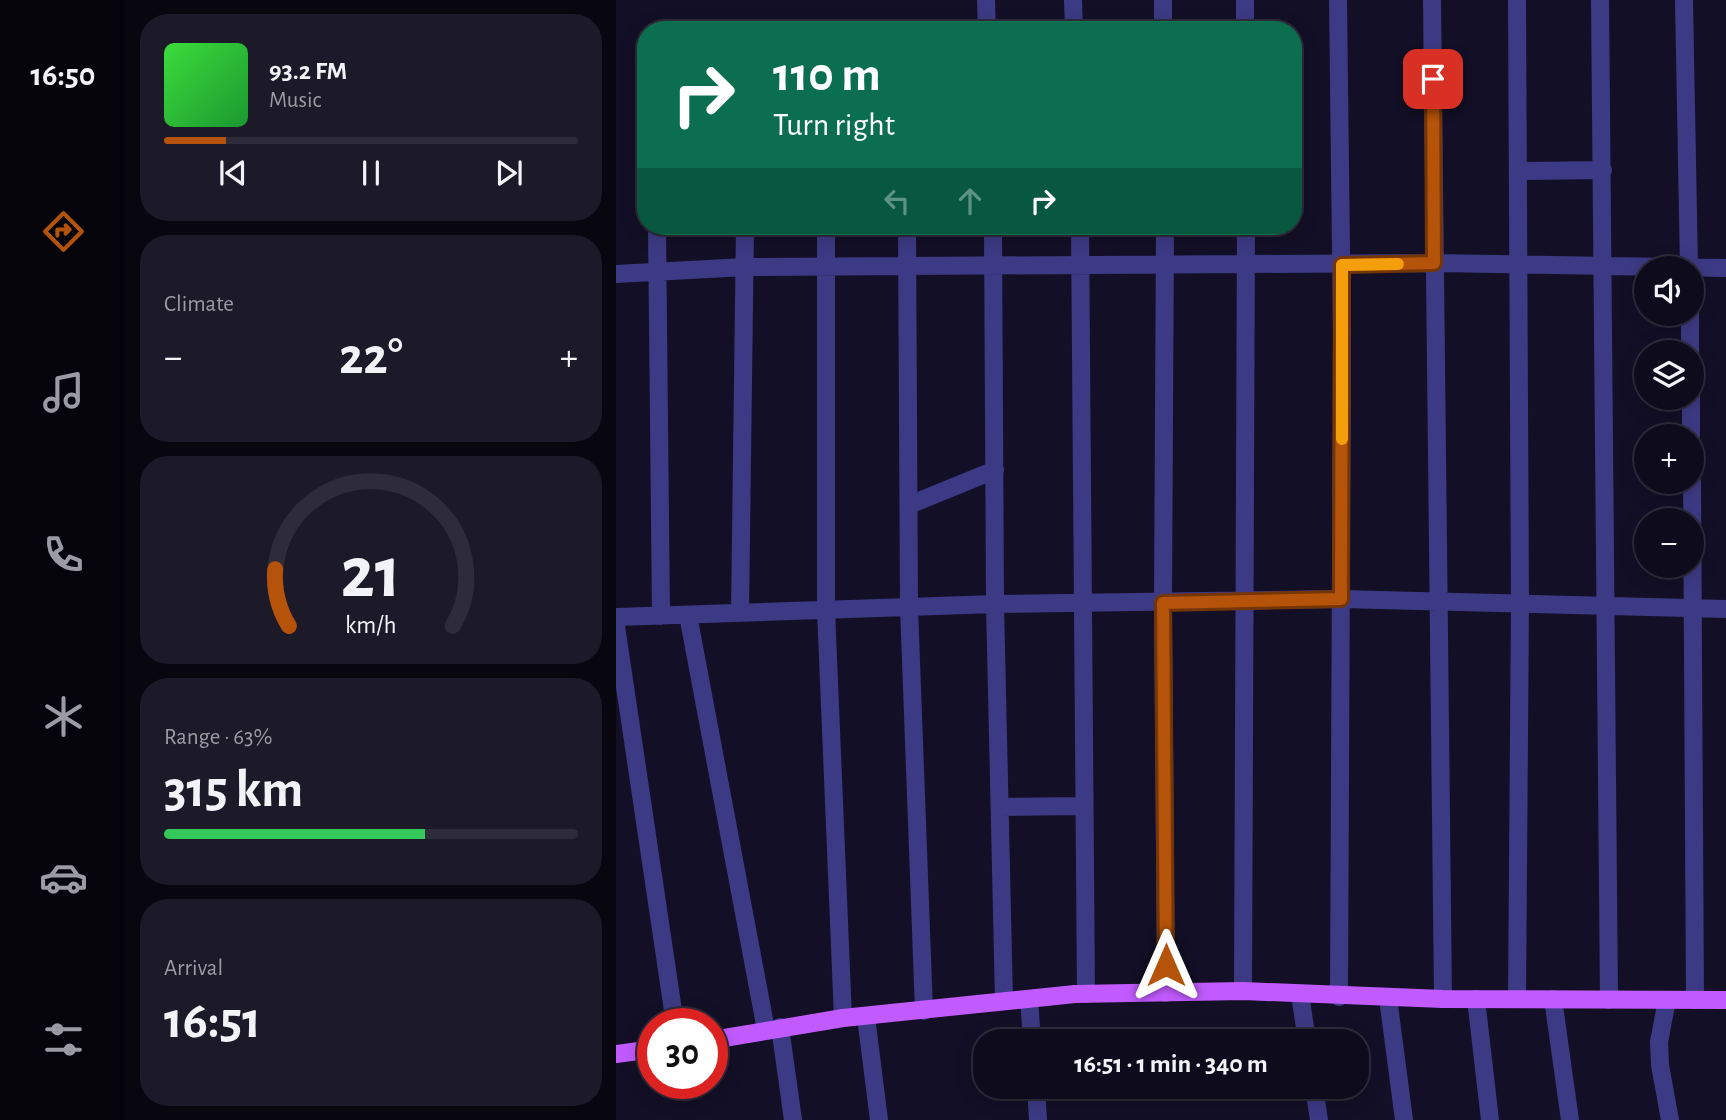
<!DOCTYPE html>
<meta charset="utf-8">
<style>
body{margin:0;font-family:"Alegreya Sans",sans-serif;background:#1c1929;color:#f1f3f6;height:100vh;display:flex;flex-direction:column;font-size:26px;white-space:nowrap}
*{box-sizing:border-box;margin:0}
p{font-size:23px;color:#9b9ba3}
.icon{flex:none;width:38px;height:38px;fill:none;stroke:currentColor;stroke-width:2;stroke-linecap:round;stroke-linejoin:round}
.map{position:relative;flex:1;overflow:hidden}
.panel{display:flex;flex-direction:column;gap:14px;padding:14px;background:#08060f;width:490px}
.panel>*{flex:none}
.guide{position:absolute;left:21px;top:21px;width:665px;height:214px;border-radius:28px;box-shadow:0 4px 18px #0003,0 0 0 2px #2e2b3b;background:#0b6e4f;color:#fff;overflow:hidden}
.fabs{position:absolute;left:1018px;top:256px;display:grid;gap:14px}
.fabs a{display:grid;place-items:center;width:70px;height:70px;border-radius:50%;background:#0e0b1c;box-shadow:0 4px 18px #0003,0 0 0 2px #2e2b3b;font-size:35px}
.speed{position:absolute;left:21px;top:1008px;display:flex;gap:14px;font-size:35px;font-weight:700;text-align:center}
.speed>*{display:grid;place-content:center;width:91px;height:91px;border-radius:50%;background:#0e0b1c;box-shadow:0 4px 18px #0003,0 0 0 2px #2e2b3b;line-height:1}
.speed .limit{border:10px solid #d22;background:#fff;color:#111}
.pin{position:absolute;display:grid;place-items:center;width:60px;height:60px;color:#fff;margin:-30px;border-radius:14px;box-shadow:0 4px 10px #0006}
.me{position:absolute;width:77px;margin:-38px;rotate:0deg;stroke-linejoin:round;filter:drop-shadow(0 0 5px #0008)}
.turn{display:flex;align-items:center;gap:24px;height:147px;padding:0 21px;font-size:32px}
.turn .icon{width:91px;height:91px;stroke-width:2.5}
.turn b{display:block;font-size:49px;line-height:60px}
.lanes{display:flex;align-items:center;height:66px;padding:0 21px;background:#0003;justify-content:center;gap:35px;direction:ltr}
.lanes .off{opacity:.35}
.big{font-size:52px;font-weight:700;line-height:1.1}
.panel .card{flex:1;display:flex;flex-direction:column;justify-content:center;gap:10px;min-width:0;padding:0 24px;border-radius:28px;background:#1c1929}
.panel .dial{align-items:center;gap:0}
.dial svg{height:182px;overflow:visible;fill:none;stroke:#2e2b3b;stroke-width:7;stroke-linecap:round;text-anchor:middle}
.dial text{fill:#f1f3f6;stroke:none}
.song{display:flex;align-items:center;gap:21px}
.cover{width:84px;height:84px;border-radius:10px;background:linear-gradient(135deg,hsl(120 70% 55%),hsl(130 70% 35%))}
.played{height:7px;border-radius:4px;background:linear-gradient(90deg,#b45309 15%,#2e2b3b 15%)}
.keys{display:flex;justify-content:space-around;direction:ltr}
.heat{display:flex;justify-content:space-between;align-items:center;font-size:38px;direction:ltr}
.charge{height:10px;border-radius:5px;background:linear-gradient(90deg,#34c759 63%,#2e2b3b 0)}
.trip{position:absolute;left:357px;top:1029px;width:396px;height:70px;border-radius:28px;background:#0e0b1c;box-shadow:0 4px 18px #0003,0 0 0 2px #2e2b3b;font-weight:700;line-height:70px;text-align:center}
main{display:flex;flex:1;min-height:0}
.menu{display:flex;flex-direction:column;width:126px;justify-content:space-around;align-items:center;background:#06040b;color:#9b9ba3}
.menu .icon{width:49px;height:49px}
.menu .selected{color:#b45309}
.menu b{font-size:32px;color:#f1f3f6}
.map>svg:first-child{display:block}
.lines{fill:none;stroke-linecap:round;stroke-linejoin:round}
.street{stroke:#3d3a85;stroke-width:18}
.primary{stroke:#c25bff;stroke-width:18}
.route-casing{stroke:#753606;stroke-width:18}
.route{stroke:#b45309;stroke-width:12}
.slow{stroke:#f59e0b;stroke-width:12}
</style>
<main>
<nav class="menu">
<b>16:50</b>
<svg class="icon selected" aria-label="directions" viewBox="0 0 24 24"><path d="M12 3l9 9-9 9-9-9zM9 14v-3h6M13 9l2 2-2 2"/></svg>
<svg class="icon" aria-label="music" viewBox="0 0 24 24"><path d="M9 18V5l10-2v13"/><circle cx="6" cy="18" r="3"/><circle cx="16" cy="16" r="3"/></svg>
<svg class="icon" aria-label="phone" viewBox="0 0 24 24"><path d="M5 4h4l2 5-3 2q2 4 5 5l2-3 5 2v4C11 20 4 13 5 4z"/></svg>
<svg class="icon" aria-label="climate" viewBox="0 0 24 24"><path d="M12 3v18M4 7l16 10M4 17L20 7"/></svg>
<svg class="icon" aria-label="car" viewBox="0 0 24 24"><path d="M5 17H2v-5l4-1 3-4h7l3 4 3 1v5h-3M9 17h6M6 11h13"/><circle cx="7" cy="17" r="2"/><circle cx="17" cy="17" r="2"/></svg>
<svg class="icon" aria-label="filters" viewBox="0 0 24 24"><path d="M4 7h16M4 17h16"/><circle cx="9" cy="7" r="2"/><circle cx="15" cy="17" r="2"/></svg>
</nav>
<section class="panel">
<div class="card">
<div class="song"><i class="cover"></i><div><b>93.2 FM</b><p>Music</p></div></div>
<div class="played"></div>
<div class="keys"><svg class="icon" aria-label="previous" viewBox="0 0 24 24"><path d="M18 5L8 12l10 7zM5 5v14"/></svg><svg class="icon" aria-label="pause" viewBox="0 0 24 24"><path d="M8 5v14M16 5v14"/></svg><svg class="icon" aria-label="next" viewBox="0 0 24 24"><path d="M6 5l10 7-10 7zM19 5v14"/></svg></div>
</div>
<div class="card"><p>Climate</p>
<div class="heat"><a>−</a><b class="big">22°</b><a>+</a></div>
</div>
<div class="card dial"><svg viewBox="0 0 100 80">
<path d="M14 69A42 42 0 1 1 86 69"/>
<path d="M14 69A42 42 0 0 1 8 44" stroke="#b45309"/>
<text x="50" y="56" font-size="32" font-weight="700">21</text>
<text x="50" y="72" font-size="11">km/h</text>
</svg></div>
<div class="card"><p>Range · 63%</p><b class="big">315 km</b><div class="charge"></div></div>
<div class="card"><p>Arrival</p><b class="big">16:51</b></div>
</section>
<div class="map">
<svg width="1110" height="1120" viewBox="0 0 1110 1120">
<rect width="100%" height="100%" fill="#130f26"/>
<g class="lines">
<path class="street" d="M 370,0 L 371,30
M 457,0 L 458,30
M 547,0 L 547,30
M 629,0 L 629,30
M 722,0 L 726,336 L 723,997
M 816,0 L 827,999
M 984,0 L 993,1000
M 1068,0 L 1073,268
M 903,171 L 987,170
M 41,226 L 45,616
M 210,226 L 210,610 L 227,1018
M 291,226 L 293,607 L 308,1011
M 377,226 L 379,604 L 388,1001
M 464,226 L 470,994
M 549,226 L 547,603 L 550,993
M 0,274 L 129,267 L 631,264 L 818,263 L 1110,268
M 1074,313 L 1074,352
M 1075,397 L 1075,436
M 1076,481 L 1079,1000
M 293,505 L 379,470
M 124,613 L 129,226
M 72,615 L 150,1030
M 0,617 L 379,604 L 725,599 L 1110,609
M 0,626 L 59,1024
M 384,807 L 468,806
M 627,991 L 630,226
M 684,994 L 691,1041
M 772,998 L 788,1120
M 413,999 L 416,1041
M 860,999 L 874,1120
M 901,999 L 904,603 L 901,0
M 937,999 L 954,1120
M 1051,1000 L 1043,1042 L 1044,1065 L 1054,1120
M 250,1017 L 263,1120
M 164,1027 L 177,1120
M 420,1087 L 422,1120
M 698,1087 L 703,1120"/>
<path class="primary" d="M 96,1040 L 227,1018 L 459,994 L 627,991 L 827,999 L 1110,1000
M 0,1054 L 37,1049"/>
</g>
<g class="lines">
<defs>
<path id="route" d="M 550,965 L 547,603 L 725,599 L 726,265 L 818,263 L 817,79"/>
</defs>
<use href="#route" class="route-casing"/>
<use href="#route" class="route"/>
<path class="slow" d="M 726,439 L 726,265 L 782,264"/>
</g>
</svg>
<div class="fabs">
<a><svg class="icon" aria-label="sound" viewBox="0 0 24 24"><path d="M4 9h4l5-4v14l-5-4H4zM17 9q2 3 0 6"/></svg></a>
<a><svg class="icon" aria-label="layers" viewBox="0 0 24 24"><path d="M12 4l9 5-9 5-9-5zM3 14l9 5 9-5"/></svg></a>
<a>+</a>
<a>−</a>
</div>
<div class="speed"><div class="limit">30</div></div>
<div class="pin" style="left:817px;top:79px;background:#d93025"><svg class="icon" aria-label="arrive" viewBox="0 0 24 24"><path d="M6 21V4h12l-3 4 3 4H6"/></svg></div>
<svg class="me" style="left:550px;top:965px" viewBox="-20 -20 40 40"><path d="M0-17L14 15 0 8-14 15z" fill="#b45309" stroke="#fff" stroke-width="4"/></svg>
<div class="trip">16:51 · 1 min · 340 m</div>
<div class="guide">
<div class="turn"><svg class="icon" aria-label="right" viewBox="0 0 24 24"><path d="M7 20v-9h11M14 6l5 5-5 5"/></svg><div><b>110 m</b>Turn right</div></div>
<div class="lanes"><svg class="icon off" aria-label="left" viewBox="0 0 24 24"><path d="M17 20v-9H6M10 6l-5 5 5 5"/></svg><svg class="icon off" aria-label="ahead" viewBox="0 0 24 24"><path d="M12 20V5M6 11l6-6 6 6"/></svg><svg class="icon" aria-label="right" viewBox="0 0 24 24"><path d="M7 20v-9h11M14 6l5 5-5 5"/></svg></div>
</div>
</div>
</main>
